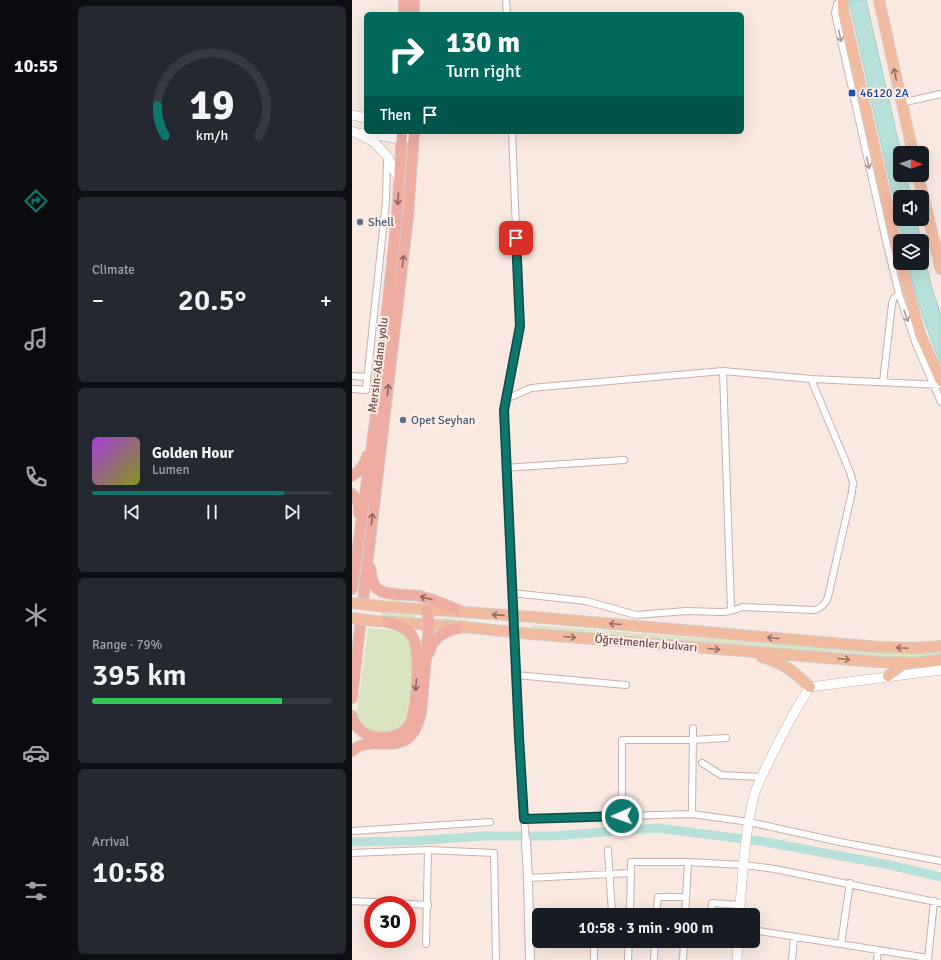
<!DOCTYPE html>
<meta charset="utf-8">
<style>
body{margin:0;font-family:Signika,sans-serif;background:#242831;color:#f1f3f6;height:100vh;display:flex;flex-direction:column;font-size:15px;white-space:nowrap}
*{box-sizing:border-box;margin:0}
p{font-size:13px;color:#9ea1a6}
.icon{flex:none;width:22px;height:22px;fill:none;stroke:currentColor;stroke-width:2;stroke-linecap:round;stroke-linejoin:round}
.map{position:relative;flex:1;overflow:hidden}
.side{display:flex;flex-direction:column;gap:6px;padding:6px;background:#0d0f14;width:280px}
.side>*{flex:none}
.hud{position:absolute;left:12px;top:12px;width:380px;height:122px;border-radius:6px;box-shadow:0 4px 16px #0002;background:#00695c;color:#fff;overflow:hidden}
.needle{width:26px;rotate:92deg}
.controls{position:absolute;left:541px;top:146px;display:grid;gap:8px}
.controls a{display:grid;place-items:center;width:36px;height:36px;border-radius:6px;background:#171b24;box-shadow:0 4px 16px #0002;font-size:20px}
.speed{position:absolute;left:12px;top:896px;display:flex;gap:8px;font-size:20px;font-weight:700;text-align:center}
.speed>*{display:grid;place-content:center;width:52px;height:52px;border-radius:50%;background:#171b24;box-shadow:0 4px 16px #0002;line-height:1}
.speed .limit{border:6px solid #d22;background:#fff;color:#111}
.pin{position:absolute;display:grid;place-items:center;width:34px;height:34px;color:#fff;margin:-17px;border-radius:8px;box-shadow:0 2px 6px #0006}
.me{position:absolute;width:44px;margin:-22px;rotate:268deg;stroke-linejoin:round;filter:drop-shadow(0 0 3px #0008)}
.turn{display:flex;align-items:center;gap:14px;height:84px;padding:0 16px;font-size:18px}
.turn .icon{width:52px;height:52px;stroke-width:2.5}
.turn b{display:block;font-size:28px;line-height:34px}
.then{display:flex;align-items:center;height:38px;padding:0 16px;background:#0003;gap:8px;font-size:15px}
.big{font-size:30px;font-weight:600;line-height:1.1}
.side .widget{flex:1;display:flex;flex-direction:column;justify-content:center;gap:6px;min-width:0;padding:0 14px;border-radius:6px;background:#242831}
.side .dial{align-items:center;gap:0}
.dial svg{height:104px;overflow:visible;fill:none;stroke:#363941;stroke-width:7;stroke-linecap:round;text-anchor:middle}
.dial text{fill:#f1f3f6;stroke:none}
.song{display:flex;align-items:center;gap:12px}
.cover{width:48px;height:48px;border-radius:6px;background:linear-gradient(135deg,hsl(280 70% 55%),hsl(70 70% 35%))}
.played{height:4px;border-radius:2px;background:linear-gradient(90deg,#0f766e 80%,#363941 80%)}
.keys{display:flex;justify-content:space-around;direction:ltr}
.heat{display:flex;justify-content:space-between;align-items:center;font-size:22px;direction:ltr}
.charge{height:6px;border-radius:3px;background:linear-gradient(90deg,#34c759 79%,#363941 0)}
.trip{position:absolute;left:180px;top:908px;width:228px;height:40px;border-radius:6px;background:#171b24;box-shadow:0 4px 16px #0002;font-weight:600;line-height:40px;text-align:center}
main{display:flex;flex:1;min-height:0}
.dock{display:flex;flex-direction:column;width:72px;justify-content:space-around;align-items:center;background:#090b0e;color:#9ea1a6}
.dock .icon{width:28px;height:28px}
.dock .selected{color:#0f766e}
.dock b{font-size:18px;color:#f1f3f6}
.map>svg:first-child{display:block}
.green{fill:#dae4c2}
.water{fill:#b8e0da;stroke:#a0d0c9}
.lines{fill:none;stroke-linecap:round;stroke-linejoin:round}
.river{stroke:#b8e0da;stroke-width:9}
.minor-casing{stroke:#cab1ac;stroke-width:8}
.tertiary-casing{stroke:#cab1ac;stroke-width:10}
.secondary-casing{stroke:#cdafaa;stroke-width:10}
.primary-casing{stroke:#d3cac9;stroke-width:12}
.trunk-casing{stroke:#d3cac9;stroke-width:12}
.minor{stroke:#fff;stroke-width:6}
.tertiary{stroke:#fff;stroke-width:8}
.secondary{stroke:#fff;stroke-width:9}
.primary{stroke:#f1bba0;stroke-width:10}
.trunk{stroke:#efaca0;stroke-width:10}
.primary-bridge-casing{stroke:#d3cac9;stroke-width:12;stroke-linecap:butt}
.primary-bridge{stroke:#f1bba0;stroke-width:10}
.oneway{stroke:#a79493}
.oneway2{stroke:#956e64}
.oneway3{stroke:#8e6560}
.route-casing{stroke:#0a4d48;stroke-width:10}
.route{stroke:#0f766e;stroke-width:7}
.transit-dot{fill:#1a4fb4;stroke:#fcede6;stroke-width:1.5}
.service-dot{fill:#5c6f8a;stroke:#fcede6;stroke-width:1.5}
.labels{text-anchor:middle;stroke-width:4;stroke-linejoin:round;paint-order:stroke}
.transit-label{font-size:12px;fill:#164399;stroke:#fcede6;text-anchor:start}
.service-label{font-size:12px;fill:#4e5e75;stroke:#fcede6;text-anchor:start}
.street-label{font-size:12px;fill:#6d4d4b;stroke:#fcede6}
</style>
<main>
<nav class="dock">
<b>10:55</b>
<svg class="icon selected" aria-label="directions" viewBox="0 0 24 24"><path d="M12 3l9 9-9 9-9-9zM9 14v-3h6M13 9l2 2-2 2"/></svg>
<svg class="icon" aria-label="music" viewBox="0 0 24 24"><path d="M9 18V5l10-2v13"/><circle cx="6" cy="18" r="3"/><circle cx="16" cy="16" r="3"/></svg>
<svg class="icon" aria-label="phone" viewBox="0 0 24 24"><path d="M5 4h4l2 5-3 2q2 4 5 5l2-3 5 2v4C11 20 4 13 5 4z"/></svg>
<svg class="icon" aria-label="climate" viewBox="0 0 24 24"><path d="M12 3v18M4 7l16 10M4 17L20 7"/></svg>
<svg class="icon" aria-label="car" viewBox="0 0 24 24"><path d="M5 17H2v-5l4-1 3-4h7l3 4 3 1v5h-3M9 17h6M6 11h13"/><circle cx="7" cy="17" r="2"/><circle cx="17" cy="17" r="2"/></svg>
<svg class="icon" aria-label="filters" viewBox="0 0 24 24"><path d="M4 7h16M4 17h16"/><circle cx="9" cy="7" r="2"/><circle cx="15" cy="17" r="2"/></svg>
</nav>
<section class="side">
<div class="widget dial"><svg viewBox="0 0 100 80">
<path d="M14 69A42 42 0 1 1 86 69"/>
<path d="M14 69A42 42 0 0 1 8 46" stroke="#0f766e"/>
<text x="50" y="56" font-size="32" font-weight="700">19</text>
<text x="50" y="72" font-size="11">km/h</text>
</svg></div>
<div class="widget"><p>Climate</p>
<div class="heat"><a>−</a><b class="big">20.5°</b><a>+</a></div>
</div>
<div class="widget">
<div class="song"><i class="cover"></i><div><b>Golden Hour</b><p>Lumen</p></div></div>
<div class="played"></div>
<div class="keys"><svg class="icon" aria-label="previous" viewBox="0 0 24 24"><path d="M18 5L8 12l10 7zM5 5v14"/></svg><svg class="icon" aria-label="pause" viewBox="0 0 24 24"><path d="M8 5v14M16 5v14"/></svg><svg class="icon" aria-label="next" viewBox="0 0 24 24"><path d="M6 5l10 7-10 7zM19 5v14"/></svg></div>
</div>
<div class="widget"><p>Range · 79%</p><b class="big">395 km</b><div class="charge"></div></div>
<div class="widget"><p>Arrival</p><b class="big">10:58</b></div>
</section>
<div class="map">
<svg width="589" height="960" viewBox="0 0 589 960">
<rect width="100%" height="100%" fill="#f9e9e1"/>
<path class="green" d="M 29,612 L 63,615 L 63,621 L 29,618 Z
M 94,618 L 115,620 L 114,625 L 82,623 L 82,619 Z
M 180,625 L 529,652 L 561,653 L 589,651 L 589,656 L 561,658 L 528,657 L 180,630 Z
M 16,628 L 47,631 L 56,638 L 61,650 L 60,674 L 54,721 L 47,728 L 38,732 L 23,733 L 10,729 L 4,719 Z"/>
<path class="water" d="M 497,0 L 514,0 L 549,153 L 548,175 L 554,175 L 559,197 L 548,197 L 548,219 L 564,219 L 569,241 L 551,241 Z
M 570,245 L 579,285 L 589,315 L 589,364 C 575,331 564,298 556,263 L 570,263 Z"/>
<g class="lines">
<path class="river" d="M 0,842 L 59,841 L 132,836 L 201,836 L 305,828 L 408,841 L 538,865 L 589,877"/>
<defs>
<path id="minor" d="M 154,0 L 155,14
M 490,0 L 485,4 L 483,13 L 534,241 L 547,294 L 564,344 L 589,402
M 549,103 L 589,94
M 371,371 L 379,611
M 0,376 L 15,377
M 531,382 L 540,304 L 542,298 L 547,294
M 0,389 L 14,390 L 34,201 L 35,159
M 154,399 L 179,388 L 371,371 L 460,379 L 589,385
M 154,468 L 152,410 L 168,326 L 160,132
M 160,593 L 234,601 L 284,615 L 334,611 L 370,612 L 379,611 L 391,607 L 462,610 C 470,608 474,604 476,597 L 500,492 L 501,482 L 498,472 L 461,384 L 460,379
M 164,675 L 274,685
M 350,763 L 369,775 L 409,777
M 340,814 L 341,728
M 270,816 L 270,740 L 341,740 L 374,738
M 172,819 L 154,468 L 272,460
M 0,831 L 138,822
M 174,841 L 172,819 L 340,814 L 397,822 L 488,842 L 589,861
M 256,850 L 260,914
M 0,853 L 76,850 L 142,853 L 144,960
M 176,878 L 279,873
M 0,901 L 76,905
M 177,912 L 260,912
M 278,915 L 279,862 L 336,862 L 392,865 L 423,869 L 589,903
M 304,915 L 306,897 L 334,897
M 333,915 L 336,862
M 359,915 L 360,903 L 388,905
M 401,930 L 576,958
M 177,941 L 196,941
M 242,941 L 242,960
M 74,944 L 76,850
M 489,944 L 498,883
M 276,960 L 277,941
M 302,960 L 303,941
M 331,960 L 332,941
M 440,960 L 442,937
M 525,960 L 526,950
M 576,960 L 582,901"/>
<path id="tertiary" d="M 174,841 L 176,878 L 178,960"/>
<path id="secondary" d="M 0,115 L 14,118
M 0,131 L 22,142 L 35,156 L 47,180
M 10,133 L 50,139 L 62,135
M 387,915 C 391,876 392,835 402,796 C 406,782 413,770 419,757 C 431,733 443,709 458,687 L 589,670
M 385,960 L 386,941"/>
<path id="primary" d="M 491,0 L 491,8 L 548,261
M 527,0 L 561,153
M 566,175 L 589,269
M 549,263 L 568,334 L 589,381
M 26,606 L 109,612
M 181,617 L 527,647 L 564,648 L 589,646
M 24,621 L 110,627
M 180,634 L 526,662 L 564,663 L 589,660
M 410,657 C 433,664 441,671 458,687
M 536,676 L 554,663"/>
<path id="trunk" d="M 62,0 L 62,14
M 52,14 L 52,0
M 0,476 C 8,471 13,464 15,456
M 0,494 L 7,504 L 7,514
M 18,568 C 19,576 20,586 27,590 C 36,596 56,594 67,596 C 82,599 96,606 111,612
M 0,589 L 23,422 L 45,216 L 50,132
M 11,600 L 56,217 L 62,132
M 77,653 C 81,635 96,630 112,627
M 0,698 L 8,627
M 0,716 C 5,741 46,745 58,724 C 64,713 67,661 64,648 C 64,644 61,637 59,634 C 53,627 43,624 35,622
M 0,751 C 23,730 57,765 69,713 L 77,624 L 75,610"/>
</defs>
<use href="#minor" class="minor-casing"/>
<use href="#tertiary" class="tertiary-casing"/>
<use href="#secondary" class="secondary-casing"/>
<use href="#primary" class="primary-casing"/>
<use href="#trunk" class="trunk-casing"/>
<use href="#minor" class="minor"/>
<use href="#tertiary" class="tertiary"/>
<use href="#secondary" class="secondary"/>
<use href="#primary" class="primary"/>
<use href="#trunk" class="trunk"/>
<defs>
<path id="primary-bridge" d="M 0,603 L 26,606
M 111,612 L 181,617
M 0,618 L 24,621
M 112,627 L 180,634"/>
</defs>
<use href="#primary-bridge" class="primary-bridge-casing"/>
<use href="#primary-bridge" class="primary-bridge"/>
</g>
<defs><path id="oneway-shaft" d="M-6 0H5M1.5-3L5.5 0L1.5 3" fill="none" stroke-width="1.6" stroke-linecap="round" stroke-linejoin="round"/></defs>
<g class="oneway">
<use href="#oneway-shaft" transform="translate(488 36) rotate(78)"/>
<use href="#oneway-shaft" transform="translate(516 163) rotate(77)"/>
<use href="#oneway-shaft" transform="translate(554 316) rotate(71)"/>
</g>
<g class="oneway2">
<use href="#oneway-shaft" transform="translate(543 74) rotate(-102)"/>
<use href="#oneway-shaft" transform="translate(146 615) rotate(-176)"/>
<use href="#oneway-shaft" transform="translate(263 624) rotate(-175)"/>
<use href="#oneway-shaft" transform="translate(218 637) rotate(5)"/>
<use href="#oneway-shaft" transform="translate(421 638) rotate(-175)"/>
<use href="#oneway-shaft" transform="translate(550 648) rotate(-177)"/>
<use href="#oneway-shaft" transform="translate(362 649) rotate(5)"/>
<use href="#oneway-shaft" transform="translate(492 659) rotate(5)"/>
</g>
<g class="oneway3">
<use href="#oneway-shaft" transform="translate(46 199) rotate(94)"/>
<use href="#oneway-shaft" transform="translate(51 261) rotate(-84)"/>
<use href="#oneway-shaft" transform="translate(36 390) rotate(-83)"/>
<use href="#oneway-shaft" transform="translate(20 519) rotate(-83)"/>
<use href="#oneway-shaft" transform="translate(74 598) rotate(-165)"/>
<use href="#oneway-shaft" transform="translate(64 685) rotate(94)"/>
</g>
<g class="lines">
<defs>
<path id="route" d="M 164,238 L 168,326 L 152,410 L 167,737 L 172,819 L 270,816"/>
</defs>
<use href="#route" class="route-casing"/>
<use href="#route" class="route"/>
</g>
<rect class="transit-dot" x="496" y="89" width="8" height="8" rx="2"/>
<g class="service-dot">
<circle cx="8" cy="222" r="4"/>
<circle cx="51" cy="420" r="4"/>
</g>
<g class="labels">
<g class="transit-label">
<text x="508" y="97">46120 2A</text>
</g>
<g class="service-label">
<text x="16" y="226">Shell</text>
<text x="59" y="424">Opet Seyhan</text>
</g>
<g class="street-label">
<text transform="translate(26 365) rotate(-83)" y="4">Mersin-Adana yolu</text>
<text transform="translate(294 643) rotate(5)" y="4">Öğretmenler bulvarı</text>
</g>
</g>
</svg>
<div class="controls">
<a><svg class="needle" viewBox="-14 -14 28 28"><path d="M0-13l5 13h-10z" fill="#e53935"/><path d="M0 13l5-13h-10z" fill="#9ea1a6"/></svg></a>
<a><svg class="icon" aria-label="sound" viewBox="0 0 24 24"><path d="M4 9h4l5-4v14l-5-4H4zM17 9q2 3 0 6"/></svg></a>
<a><svg class="icon" aria-label="layers" viewBox="0 0 24 24"><path d="M12 4l9 5-9 5-9-5zM3 14l9 5 9-5"/></svg></a>
</div>
<div class="speed"><div class="limit">30</div></div>
<div class="pin" style="left:164px;top:238px;background:#d93025"><svg class="icon" aria-label="arrive" viewBox="0 0 24 24"><path d="M6 21V4h12l-3 4 3 4H6"/></svg></div>
<svg class="me" style="left:270px;top:816px" viewBox="-20 -20 40 40"><circle r="17" fill="#0f766e" stroke="#fff" stroke-width="3"/><path d="M0-11L8 9 0 5-8 9z" fill="#fff"/></svg>
<div class="trip">10:58 · 3 min · 900 m</div>
<div class="hud">
<div class="turn"><svg class="icon" aria-label="right" viewBox="0 0 24 24"><path d="M7 20v-9h11M14 6l5 5-5 5"/></svg><div><b>130 m</b>Turn right</div></div>
<div class="then">Then<svg class="icon" aria-label="arrive" viewBox="0 0 24 24"><path d="M6 21V4h12l-3 4 3 4H6"/></svg></div>
</div>
</div>
</main>
